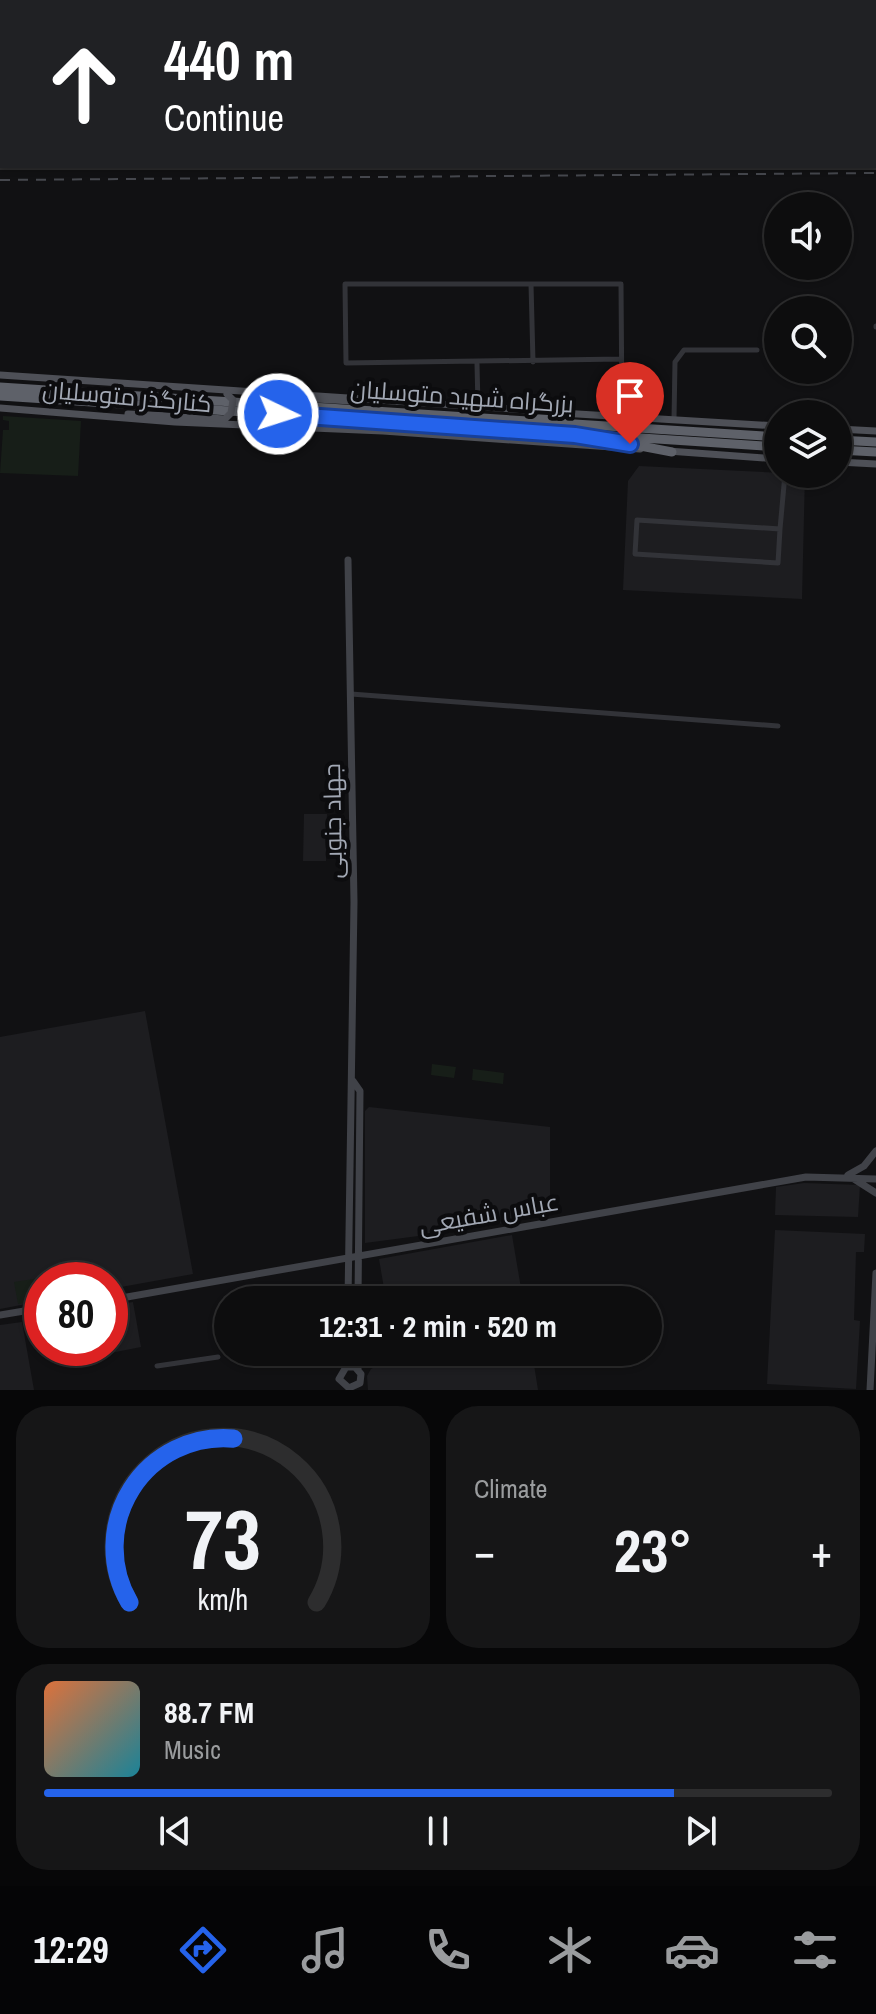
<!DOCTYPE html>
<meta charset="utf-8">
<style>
body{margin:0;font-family:"Archivo Narrow",Cairo,sans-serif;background:#161617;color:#f1f3f6;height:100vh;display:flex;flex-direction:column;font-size:30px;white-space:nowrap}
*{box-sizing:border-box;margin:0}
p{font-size:26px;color:#9a9c9e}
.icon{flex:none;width:44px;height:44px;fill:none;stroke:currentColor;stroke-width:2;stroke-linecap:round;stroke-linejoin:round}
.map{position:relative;height:1390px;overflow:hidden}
.details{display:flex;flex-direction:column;gap:16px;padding:16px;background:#070708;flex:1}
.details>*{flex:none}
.top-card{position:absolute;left:0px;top:0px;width:876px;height:168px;box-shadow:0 2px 6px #0004,0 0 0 2px #2d2d2e;background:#202124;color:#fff;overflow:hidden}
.tools{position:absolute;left:764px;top:192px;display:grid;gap:16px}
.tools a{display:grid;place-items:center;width:88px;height:88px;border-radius:50%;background:#0d0d0e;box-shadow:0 2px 6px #0004,0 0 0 2px #2d2d2e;font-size:40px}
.speed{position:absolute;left:24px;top:1262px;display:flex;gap:16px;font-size:40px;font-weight:700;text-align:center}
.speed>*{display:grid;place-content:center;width:104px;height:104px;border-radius:50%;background:#0d0d0e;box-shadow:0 2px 6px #0004,0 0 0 2px #2d2d2e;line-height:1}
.speed .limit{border:12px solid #d22;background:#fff;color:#111}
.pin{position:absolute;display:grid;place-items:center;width:68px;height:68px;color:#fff;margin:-82px -34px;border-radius:50% 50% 50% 0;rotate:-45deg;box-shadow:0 0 8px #0007}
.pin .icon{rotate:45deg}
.me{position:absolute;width:88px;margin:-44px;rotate:94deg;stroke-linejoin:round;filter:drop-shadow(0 0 6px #0008)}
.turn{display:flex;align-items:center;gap:28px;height:168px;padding:0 32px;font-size:36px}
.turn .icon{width:104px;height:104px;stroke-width:2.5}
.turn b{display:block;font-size:56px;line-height:68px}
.big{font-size:60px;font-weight:700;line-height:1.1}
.details .card{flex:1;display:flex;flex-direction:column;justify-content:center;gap:12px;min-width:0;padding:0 28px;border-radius:32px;background:#161617}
.details .dial{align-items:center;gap:0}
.dial svg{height:208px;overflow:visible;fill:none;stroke:#2d2d2e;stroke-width:7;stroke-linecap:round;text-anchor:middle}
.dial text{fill:#f1f3f6;stroke:none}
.song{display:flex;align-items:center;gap:24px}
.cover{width:96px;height:96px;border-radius:12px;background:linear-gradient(135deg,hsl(20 70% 55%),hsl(190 70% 35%))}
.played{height:8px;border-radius:4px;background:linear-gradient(90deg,#2563eb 80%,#2d2d2e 80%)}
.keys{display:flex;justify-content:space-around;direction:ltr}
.heat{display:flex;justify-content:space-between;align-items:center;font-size:44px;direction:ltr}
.details .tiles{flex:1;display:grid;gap:16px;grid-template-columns:1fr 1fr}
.card:last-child{grid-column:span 2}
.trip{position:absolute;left:214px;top:1286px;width:448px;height:80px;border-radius:40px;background:#0d0d0e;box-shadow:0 2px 6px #0004,0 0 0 2px #2d2d2e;font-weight:700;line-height:80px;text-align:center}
.dock{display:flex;height:128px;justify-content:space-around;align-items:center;background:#050506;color:#9a9c9e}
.dock .icon{width:56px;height:56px}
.dock .active{color:#2563eb}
.dock b{font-size:36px;color:#f1f3f6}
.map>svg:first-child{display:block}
.built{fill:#1d1d20}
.green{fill:#171e18}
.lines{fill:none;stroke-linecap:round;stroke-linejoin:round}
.street{stroke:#323338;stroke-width:5}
.secondary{stroke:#404248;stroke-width:7}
.primary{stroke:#4e5057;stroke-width:7}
.highway{stroke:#5e6169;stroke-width:9}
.rail{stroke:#45474d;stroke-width:2;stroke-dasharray:10 8;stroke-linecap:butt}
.primary-bridge{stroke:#4e5057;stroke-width:7}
.route-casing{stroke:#184099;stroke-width:20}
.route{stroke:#2563eb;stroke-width:14}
.labels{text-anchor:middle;stroke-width:8;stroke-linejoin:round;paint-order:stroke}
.street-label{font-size:24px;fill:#a2a8b4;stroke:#0c0c0e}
</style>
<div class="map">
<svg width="876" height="1390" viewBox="0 0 876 1390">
<rect width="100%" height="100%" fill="#111113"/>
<path class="built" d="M 639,466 L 805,474 L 802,599 L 623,590 L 628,481 Z
M 304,814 L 327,814 L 326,861 L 303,861 Z
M 145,1011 L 193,1274 L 110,1289 L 110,1280 L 42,1280 L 42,1301 L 0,1309 L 0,1037 Z
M 369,1107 L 550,1127 L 550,1213 L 479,1228 L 365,1243 L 365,1111 Z
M 804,1183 L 860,1185 L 858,1217 L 775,1215 L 776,1187 Z
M 775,1230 L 865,1234 L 864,1252 L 856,1252 L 854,1320 L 860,1321 L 856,1389 L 767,1384 Z
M 512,1235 L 523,1300 L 386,1300 L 379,1259 Z
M 133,1302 L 141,1347 L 75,1360 L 73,1348 L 110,1348 L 110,1306 Z
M 22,1322 L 34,1390 L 0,1390 L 0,1325 Z
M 395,1352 L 532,1352 L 538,1390 L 368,1390 L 367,1376 L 371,1369 L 396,1356 Z"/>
<path class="green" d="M 3,416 L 81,421 L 78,476 L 0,473 L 3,430 L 9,430 L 9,421 L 3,420 Z
M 432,1064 L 456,1067 L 454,1078 L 431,1075 Z
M 473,1069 L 504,1073 L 503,1084 L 472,1080 Z
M 72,1273 L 73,1280 L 42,1280 L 42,1300 L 18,1304 L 14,1282 Z"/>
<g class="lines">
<path class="street" d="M 531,284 L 533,362
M 876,326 L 876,327
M 621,359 L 346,363 L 345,284 L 621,284 L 622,416
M 477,364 L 478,406
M 674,419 L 675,362 L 684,350 L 757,350
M 637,520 L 780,529 L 778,563 L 635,554 Z
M 780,529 L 785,474
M 351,694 L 778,726
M 157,1366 L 218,1357"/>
<path class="secondary" d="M 874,84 L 876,84
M 874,91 L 874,97
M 348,560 L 354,902 L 348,1300
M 353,1081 L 360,1091 L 358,1300
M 848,1175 L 864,1166 L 876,1151
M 854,1179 L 876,1193
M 110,1300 L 806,1177 L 876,1179
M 0,1315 L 42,1308
M 346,1367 L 355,1367 L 361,1374 L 360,1383 L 349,1388
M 346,1367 L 339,1379 L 349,1388
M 346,1367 L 347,1352
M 358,1369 L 358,1352
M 870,1390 L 876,1273"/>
<path class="primary" d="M 0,375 L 544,411
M 297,398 L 352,401
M 0,408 L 175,422 L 383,431 L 640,449
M 561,413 L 778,426
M 128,414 L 209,418
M 838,429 L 876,431
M 668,451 L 778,459
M 838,462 L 876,464"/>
<path class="highway" d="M 0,387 L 778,437
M 0,396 L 778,447
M 533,416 L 565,413
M 838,440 L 876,442
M 630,444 L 672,452
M 838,450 L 876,452"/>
<path class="rail" d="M 0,148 L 2,147
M 0,180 L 876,173"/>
<path class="primary-bridge" d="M 264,396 L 256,398 L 255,418 L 265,423
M 209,418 L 225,419 L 231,413 L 233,400 L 227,394"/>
</g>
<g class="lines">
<defs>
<path id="route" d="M 278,414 L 575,435 L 630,444"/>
</defs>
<use href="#route" class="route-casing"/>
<use href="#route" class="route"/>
</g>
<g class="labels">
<g class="street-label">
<text transform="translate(127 397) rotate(5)" y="8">کنارگذر متوسلیان</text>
<text transform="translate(462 397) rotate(4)" y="8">بزرگراه شهید متوسلیان</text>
<text transform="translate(333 821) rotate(-91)" y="8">جهاد جنوبی</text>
<text transform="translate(489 1214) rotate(-10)" y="8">عباس شفیعی</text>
</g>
</g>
</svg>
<div class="tools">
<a><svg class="icon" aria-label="sound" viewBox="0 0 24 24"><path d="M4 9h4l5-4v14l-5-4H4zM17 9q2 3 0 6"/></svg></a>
<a><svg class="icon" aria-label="search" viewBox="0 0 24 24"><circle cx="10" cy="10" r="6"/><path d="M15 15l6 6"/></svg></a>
<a><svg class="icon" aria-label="layers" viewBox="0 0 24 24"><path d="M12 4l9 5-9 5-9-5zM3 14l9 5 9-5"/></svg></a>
</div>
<div class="speed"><div class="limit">80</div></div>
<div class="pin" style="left:630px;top:444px;background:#d93025"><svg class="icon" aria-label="arrive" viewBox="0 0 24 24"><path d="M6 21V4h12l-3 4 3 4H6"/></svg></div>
<svg class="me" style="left:278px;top:414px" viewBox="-20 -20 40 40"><circle r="17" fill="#2563eb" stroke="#fff" stroke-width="3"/><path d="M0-11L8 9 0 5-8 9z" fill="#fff"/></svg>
<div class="trip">12:31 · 2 min · 520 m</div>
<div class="top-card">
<div class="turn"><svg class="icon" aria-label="ahead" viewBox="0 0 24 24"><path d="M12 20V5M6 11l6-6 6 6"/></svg><div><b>440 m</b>Continue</div></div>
</div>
</div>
<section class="details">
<div class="tiles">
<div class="card dial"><svg viewBox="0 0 100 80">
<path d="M14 69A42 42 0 1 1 86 69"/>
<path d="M14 69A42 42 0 0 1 54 6" stroke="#2563eb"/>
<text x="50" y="56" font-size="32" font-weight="700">73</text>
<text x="50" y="72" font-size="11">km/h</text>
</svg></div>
<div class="card"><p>Climate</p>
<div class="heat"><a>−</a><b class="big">23°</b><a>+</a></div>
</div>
<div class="card">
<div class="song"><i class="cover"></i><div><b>88.7 FM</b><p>Music</p></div></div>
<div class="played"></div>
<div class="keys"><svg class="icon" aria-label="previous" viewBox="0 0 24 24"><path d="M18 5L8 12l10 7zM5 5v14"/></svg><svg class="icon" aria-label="pause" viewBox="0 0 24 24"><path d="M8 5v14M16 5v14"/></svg><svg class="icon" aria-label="next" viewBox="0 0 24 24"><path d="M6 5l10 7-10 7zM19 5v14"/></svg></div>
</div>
</div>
</section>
<nav class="dock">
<b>12:29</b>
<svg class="icon active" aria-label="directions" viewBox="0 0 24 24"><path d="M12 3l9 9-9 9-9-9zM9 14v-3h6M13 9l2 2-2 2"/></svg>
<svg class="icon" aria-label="music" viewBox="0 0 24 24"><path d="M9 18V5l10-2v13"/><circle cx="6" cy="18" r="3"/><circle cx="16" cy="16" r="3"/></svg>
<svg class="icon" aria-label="phone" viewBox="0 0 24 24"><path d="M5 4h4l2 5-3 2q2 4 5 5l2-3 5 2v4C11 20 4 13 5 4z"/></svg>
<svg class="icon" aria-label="climate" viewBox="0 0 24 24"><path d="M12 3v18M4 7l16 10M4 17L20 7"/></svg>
<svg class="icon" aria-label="car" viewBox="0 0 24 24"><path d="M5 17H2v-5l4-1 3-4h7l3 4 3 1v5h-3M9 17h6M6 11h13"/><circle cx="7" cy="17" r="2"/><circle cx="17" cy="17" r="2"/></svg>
<svg class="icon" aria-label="filters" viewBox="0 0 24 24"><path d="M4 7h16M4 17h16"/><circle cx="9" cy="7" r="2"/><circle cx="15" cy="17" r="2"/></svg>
</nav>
